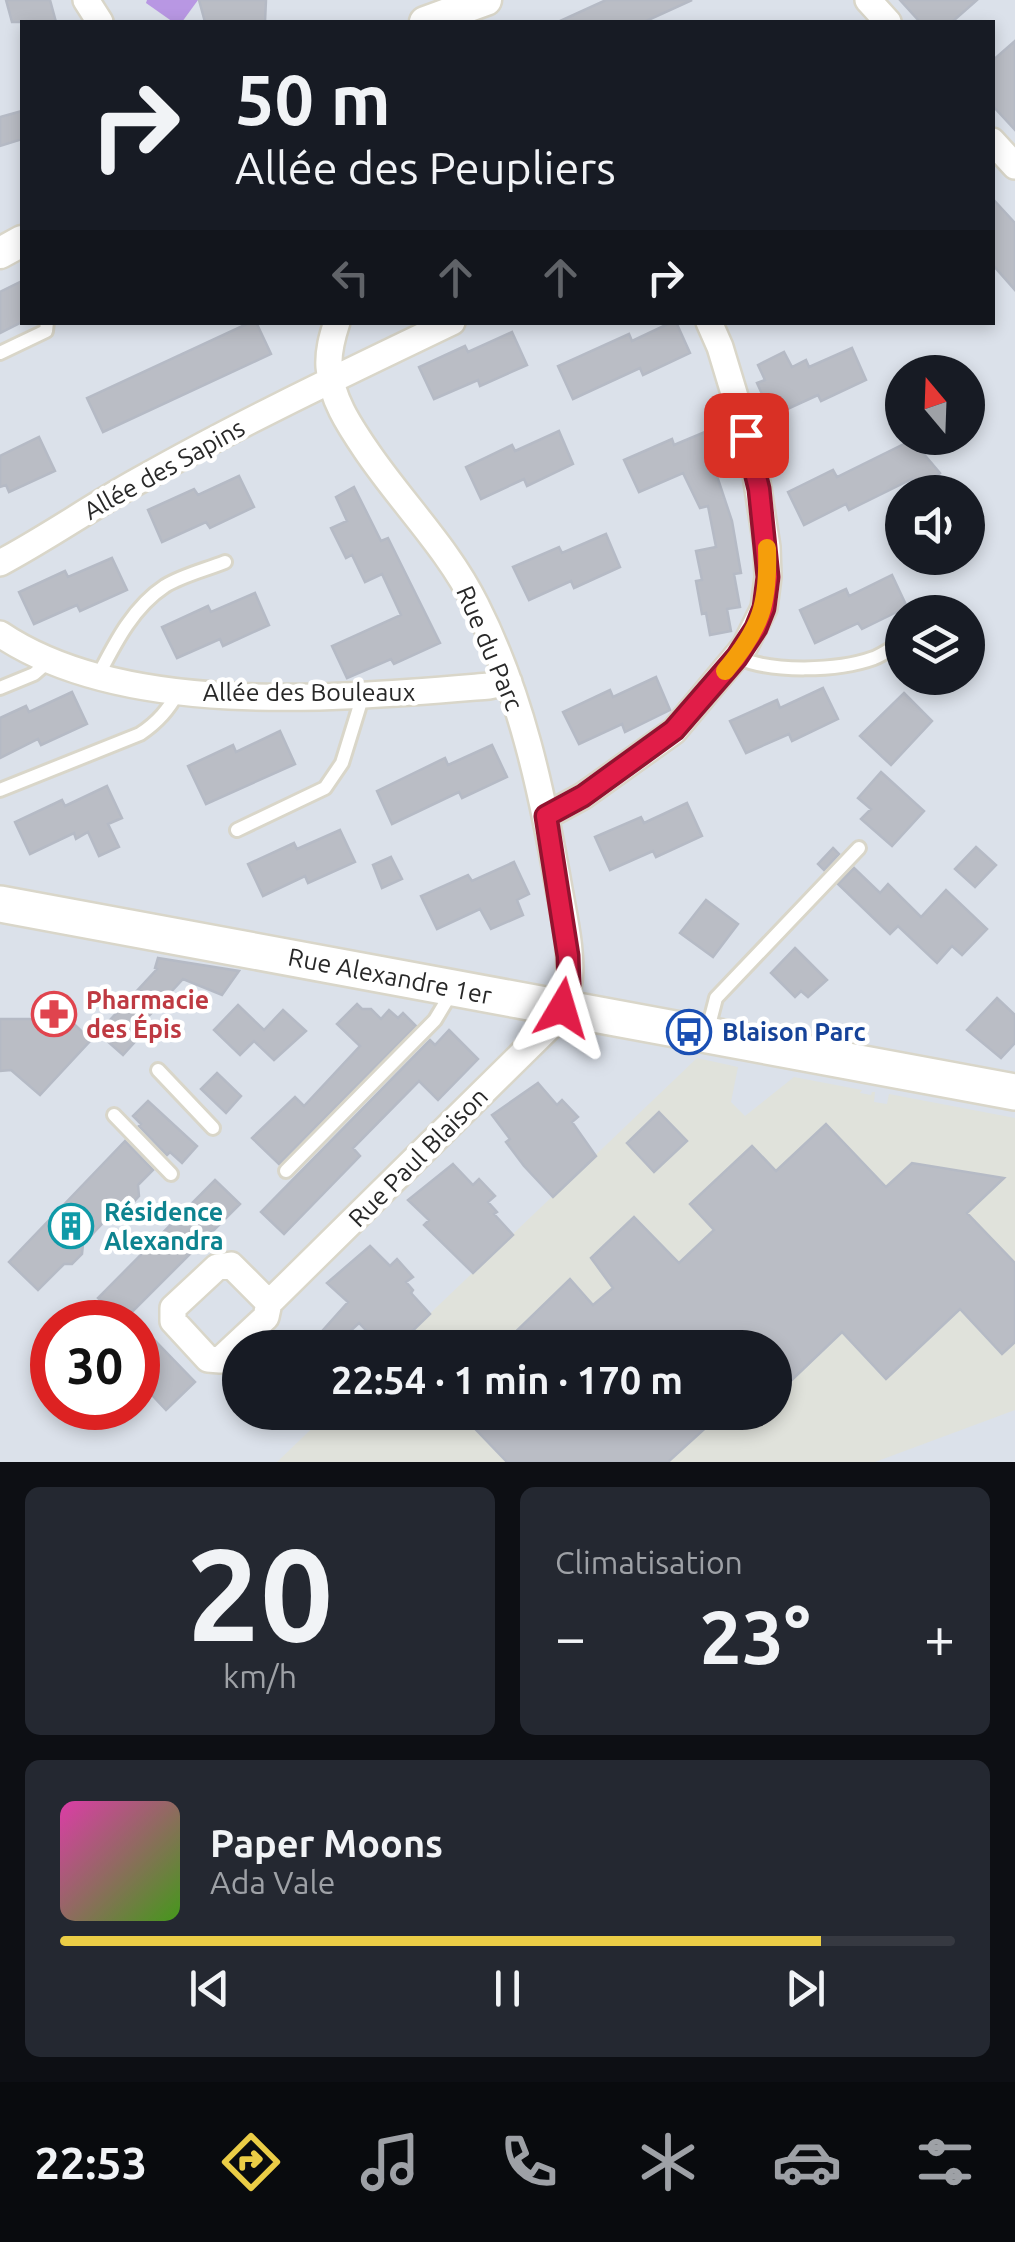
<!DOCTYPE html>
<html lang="fr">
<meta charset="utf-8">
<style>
body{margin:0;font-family:Ubuntu,sans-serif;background:#242831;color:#f1f3f6;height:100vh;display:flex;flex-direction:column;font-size:38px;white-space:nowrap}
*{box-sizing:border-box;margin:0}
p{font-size:32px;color:#9ea1a6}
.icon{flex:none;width:55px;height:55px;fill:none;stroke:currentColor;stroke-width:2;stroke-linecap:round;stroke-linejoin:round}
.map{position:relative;height:1462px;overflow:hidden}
.details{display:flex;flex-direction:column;gap:25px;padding:25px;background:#0d0f14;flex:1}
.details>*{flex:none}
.top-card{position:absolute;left:20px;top:20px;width:975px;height:305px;border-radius:0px;box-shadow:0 5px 15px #0003;background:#171b24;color:#f1f3f6;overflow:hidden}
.needle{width:65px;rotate:341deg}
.fabs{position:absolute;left:885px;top:355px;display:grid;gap:20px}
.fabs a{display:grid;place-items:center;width:100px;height:100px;border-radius:50%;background:#171b24;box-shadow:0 5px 15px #0003;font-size:50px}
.speed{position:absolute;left:30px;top:1300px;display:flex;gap:20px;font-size:50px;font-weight:700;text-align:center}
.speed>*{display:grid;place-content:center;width:130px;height:130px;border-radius:50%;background:#171b24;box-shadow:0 5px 15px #0003;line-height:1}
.speed .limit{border:15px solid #d22;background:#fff;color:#111}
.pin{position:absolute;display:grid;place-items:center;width:85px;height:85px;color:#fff;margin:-42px;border-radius:20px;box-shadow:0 5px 15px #0006}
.me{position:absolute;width:110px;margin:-55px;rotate:7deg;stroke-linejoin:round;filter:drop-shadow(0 0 8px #0008)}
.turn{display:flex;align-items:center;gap:35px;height:210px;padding:0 50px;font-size:45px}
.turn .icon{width:130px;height:130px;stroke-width:2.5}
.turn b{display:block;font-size:70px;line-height:85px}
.lanes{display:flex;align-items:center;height:95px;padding:0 50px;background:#0003;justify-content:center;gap:50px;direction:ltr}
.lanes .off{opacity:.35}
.big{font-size:75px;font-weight:700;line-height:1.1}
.details .tile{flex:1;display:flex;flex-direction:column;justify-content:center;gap:15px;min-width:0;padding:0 35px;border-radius:15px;background:#242831}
.details .dial{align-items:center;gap:0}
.dial b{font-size:130px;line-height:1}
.song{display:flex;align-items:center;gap:30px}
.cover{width:120px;height:120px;border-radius:15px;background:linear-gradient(135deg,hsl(320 70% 55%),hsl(100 70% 35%))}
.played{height:10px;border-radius:5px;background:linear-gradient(90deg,#ebcd46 85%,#363941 85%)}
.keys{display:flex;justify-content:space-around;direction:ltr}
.heat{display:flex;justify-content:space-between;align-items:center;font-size:55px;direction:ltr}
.details .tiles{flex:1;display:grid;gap:25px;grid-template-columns:1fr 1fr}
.tile:last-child{grid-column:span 2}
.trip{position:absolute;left:222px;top:1330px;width:570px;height:100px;border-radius:50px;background:#171b24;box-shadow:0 5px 15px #0003;font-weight:700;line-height:100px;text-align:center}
.menu{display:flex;height:160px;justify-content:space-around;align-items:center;background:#090b0e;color:#9ea1a6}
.menu .icon{width:70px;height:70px}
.menu .selected{color:#ebcd46}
.menu b{font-size:45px;color:#f1f3f6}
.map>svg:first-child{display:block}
.industrial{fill:#e0e2db}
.pitch{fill:#b897e3}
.building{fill:#babdc5;stroke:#b5bac5;stroke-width:2.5}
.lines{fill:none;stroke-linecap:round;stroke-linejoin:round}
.service-casing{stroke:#d9d6c9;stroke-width:18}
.minor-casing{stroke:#d9d6c9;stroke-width:30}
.tertiary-casing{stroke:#d9d6c9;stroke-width:35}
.secondary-casing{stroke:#d9d6c9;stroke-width:40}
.service{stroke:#fff;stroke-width:12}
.minor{stroke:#fff;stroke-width:25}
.tertiary{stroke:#fff;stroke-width:30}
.secondary{stroke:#fff;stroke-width:35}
.route-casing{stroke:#92132f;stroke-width:25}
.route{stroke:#e11d48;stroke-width:18}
.slow{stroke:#f59e0b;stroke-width:18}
.labels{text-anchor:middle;stroke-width:9;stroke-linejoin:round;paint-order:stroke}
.street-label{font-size:25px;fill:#282828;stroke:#fff}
.health-label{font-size:25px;font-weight:bold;fill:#be3a42;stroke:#fff;text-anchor:start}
.transit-label{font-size:25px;font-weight:bold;fill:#164399;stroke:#fff;text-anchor:start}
.culture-label{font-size:25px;font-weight:bold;fill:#0d838f;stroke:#fff;text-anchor:start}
</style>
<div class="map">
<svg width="1015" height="1462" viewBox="0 0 1015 1462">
<rect width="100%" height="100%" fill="#dbe1ea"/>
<path class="industrial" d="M 697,1058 L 738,1067 L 731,1102 L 745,1116 L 794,1077 L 862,1090 L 860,1093 L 871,1095 L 872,1092 L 875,1092 L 874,1102 L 887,1104 L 889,1094 L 1015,1118 L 1015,1410 L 875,1462 L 277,1462 L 328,1413 L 775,1412 L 775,1348 L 395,1347 Z"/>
<path class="pitch" d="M 147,0 L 198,0 L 182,22 L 173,22 L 146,3 Z"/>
<path class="building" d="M 6,0 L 50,0 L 56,22 L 12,22 Z
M 199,0 L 266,0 L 265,22 L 205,22 Z
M 606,0 L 692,0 L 644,22 L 558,22 Z
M 900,0 L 977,0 L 952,22 L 920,22 Z
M 1015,41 L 1015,130 L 992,105 L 992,61 Z
M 22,111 L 22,139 L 0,146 L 0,117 Z
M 992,198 L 1015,223 L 1015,290 L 992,264 Z
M 22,281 L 22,322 L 0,333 L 0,292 Z
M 251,322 L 256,322 L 271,354 L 103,432 L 87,398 Z
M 672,322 L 676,322 L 690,353 L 643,375 L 640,368 L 573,399 L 558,366 L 629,334 L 632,341 Z
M 512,332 L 527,365 L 480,386 L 478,380 L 434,399 L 419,367 L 465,346 L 468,352 Z
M 852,348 L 866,380 L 821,401 L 818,395 L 772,416 L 757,383 L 765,380 L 758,365 L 784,352 L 792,367 L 806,360 L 809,367 Z
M 717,427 L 731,459 L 714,467 L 732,521 L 741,573 L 734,574 L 740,607 L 727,609 L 731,631 L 710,635 L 706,613 L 702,614 L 696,581 L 702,580 L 696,551 L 716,547 L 708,506 L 700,508 L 683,473 L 639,492 L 624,460 L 672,439 L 674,445 Z
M 559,431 L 573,464 L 527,486 L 524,479 L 481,499 L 466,467 L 512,445 L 515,451 Z
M 39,437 L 55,471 L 9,492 L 6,485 L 0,487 L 0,456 Z
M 912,440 L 940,473 L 918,492 L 912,479 L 849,510 L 846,504 L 804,525 L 788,492 L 833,470 L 837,477 Z
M 239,476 L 254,507 L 210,528 L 206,522 L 162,542 L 148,510 L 194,489 L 198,495 Z
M 354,487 L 381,541 L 388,538 L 440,643 L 394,664 L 391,659 L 347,678 L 332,646 L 401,615 L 382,574 L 365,582 L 352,555 L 346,558 L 331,528 L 347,521 L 336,497 Z
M 606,534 L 620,567 L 574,588 L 571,581 L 529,600 L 513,567 L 559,547 L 562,553 Z
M 112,558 L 127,590 L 80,611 L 77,605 L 34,624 L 19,592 L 65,571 L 68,577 Z
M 892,575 L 907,607 L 862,629 L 858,623 L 815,643 L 800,610 L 846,589 L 849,596 Z
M 255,593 L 269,625 L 223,646 L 220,639 L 177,658 L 162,627 L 208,606 L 211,612 Z
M 656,677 L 670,710 L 625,732 L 622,724 L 579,744 L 563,712 L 610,690 L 613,697 Z
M 823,688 L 838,719 L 792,741 L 789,734 L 746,753 L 730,721 L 777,700 L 780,708 Z
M 72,692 L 87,724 L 41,745 L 38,739 L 0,758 L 0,718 L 26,706 L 29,712 Z
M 904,693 L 932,721 L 891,765 L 860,736 Z
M 280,731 L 295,764 L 206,804 L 188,766 L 233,745 L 236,752 Z
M 492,745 L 507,777 L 462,798 L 459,792 L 392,824 L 377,791 L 445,758 L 448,765 Z
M 881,772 L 924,811 L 892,846 L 861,819 L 871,809 L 858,798 Z
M 107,786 L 122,818 L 108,824 L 119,847 L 99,856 L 88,832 L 76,839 L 74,833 L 30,854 L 15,822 L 62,800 L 65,806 Z
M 687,803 L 702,836 L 656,857 L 653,851 L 610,870 L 595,837 L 641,817 L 644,823 Z
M 340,830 L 355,862 L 308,883 L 305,876 L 263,896 L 248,864 L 294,843 L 297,849 Z
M 976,847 L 996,865 L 975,887 L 955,869 Z
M 833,848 L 839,854 L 824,870 L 818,864 Z
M 391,857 L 402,879 L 382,888 L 373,865 Z
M 514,862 L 529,894 L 517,900 L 523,915 L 491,929 L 480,909 L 437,929 L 421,896 L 468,875 L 472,881 Z
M 854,868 L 880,893 L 888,884 L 921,917 L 946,890 L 987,929 L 962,955 L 952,946 L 937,963 L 898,926 L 890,934 L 838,884 Z
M 706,900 L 738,924 L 713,957 L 680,933 Z
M 795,948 L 827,980 L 808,997 L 801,991 L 795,997 L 771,973 Z
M 158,958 L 239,971 L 222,995 L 183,979 L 146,1019 L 151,1024 L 123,1055 L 98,1033 L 157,969 L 155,968 Z
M 997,998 L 1015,1015 L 1015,1043 L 1001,1058 L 967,1030 Z
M 357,1004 L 362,1009 L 371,1009 L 381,1019 L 389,1010 L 398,1018 L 403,1013 L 416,1026 L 279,1164 L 252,1138 L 295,1097 L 304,1106 L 360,1046 L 337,1024 Z
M 238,1005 L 264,1030 L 283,1010 L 306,1031 L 274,1060 L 254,1041 L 240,1055 L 214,1030 Z
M 35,1008 L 57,1008 L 91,1040 L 40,1095 L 11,1070 L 0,1071 L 0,1019 L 35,1019 Z
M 449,1030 L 478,1059 L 438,1100 L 419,1081 L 353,1148 L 360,1156 L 284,1234 L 261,1212 L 430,1040 L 435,1045 Z
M 217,1073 L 241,1096 L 226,1113 L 201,1089 Z
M 538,1083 L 557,1105 L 562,1100 L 578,1117 L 572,1122 L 596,1156 L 553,1197 L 524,1166 L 506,1142 L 510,1139 L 492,1115 Z
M 148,1101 L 197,1146 L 182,1163 L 170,1152 L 167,1155 L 139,1126 L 141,1124 L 133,1116 Z
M 659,1112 L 687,1141 L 654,1172 L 627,1143 Z
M 826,1124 L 886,1187 L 912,1163 L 1004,1178 L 967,1213 L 1015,1263 L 1015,1342 L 1002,1354 L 960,1309 L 886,1379 L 842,1332 L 775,1396 L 775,1348 L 499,1348 L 570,1279 L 593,1305 L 613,1288 L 591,1258 L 634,1217 L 679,1263 L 714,1230 L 690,1204 L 752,1146 L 776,1171 Z
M 125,1141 L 153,1170 L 138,1185 L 139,1196 L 129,1207 L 118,1207 L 83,1244 L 82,1254 L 72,1264 L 64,1264 L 38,1290 L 9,1262 Z
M 453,1164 L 473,1185 L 479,1179 L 495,1196 L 488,1202 L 497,1212 L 494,1214 L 513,1235 L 473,1273 L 424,1225 L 429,1220 L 408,1200 Z
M 215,1180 L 240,1204 L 122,1322 L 98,1298 Z
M 370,1246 L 390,1266 L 397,1259 L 413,1277 L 406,1282 L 413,1290 L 411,1293 L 430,1314 L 395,1348 L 383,1348 L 359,1323 L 332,1348 L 307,1348 L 348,1302 L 327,1283 Z
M 138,1323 L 195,1382 L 166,1410 L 138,1380 Z
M 459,1412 L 723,1412 L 668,1462 L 507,1462 Z"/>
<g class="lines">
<defs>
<path id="service" d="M 0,353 L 46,331 L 47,322
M 737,657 C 771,673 838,671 874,658 C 884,654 893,647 902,642
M 98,676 C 115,643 133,607 165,586 C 183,575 205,570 225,562
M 0,688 L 34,674 L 49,661
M 0,790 L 140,734 C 158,722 168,710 179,691
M 237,830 L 325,788 L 342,763 L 363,695
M 707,1033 L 716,998 L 859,848
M 158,1070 L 213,1128
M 114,1115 L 171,1174
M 286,1171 L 435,1020 L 453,990"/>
<path id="minor" d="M 86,0 L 100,22
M 868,0 L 888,22
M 992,141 L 1015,166
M 0,563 C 47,538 91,507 138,481 C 240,423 346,373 452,322
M 0,634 C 126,719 343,698 489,686 L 509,682
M 546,816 L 583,796 L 674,731 L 745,646 L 764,608 L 768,577 L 767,547 L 753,456 L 720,347 L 709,322
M 269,1303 L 231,1265 L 217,1267 L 173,1308 L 173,1321 L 208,1359 L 220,1360 L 266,1317 L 269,1303 L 548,1028 C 558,1015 565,1004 568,987 C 574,960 564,917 559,889 C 542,791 521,694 476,605 C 448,548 401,502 366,450 C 349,425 331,398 329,367 C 328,351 332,337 337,322"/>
<path id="tertiary" d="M 425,22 L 486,0
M 0,253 L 22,241"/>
<path id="secondary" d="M 0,904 L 1015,1092"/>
</defs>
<use href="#service" class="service-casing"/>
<use href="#minor" class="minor-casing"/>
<use href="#tertiary" class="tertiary-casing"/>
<use href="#secondary" class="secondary-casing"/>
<use href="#service" class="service"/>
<use href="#minor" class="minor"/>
<use href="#tertiary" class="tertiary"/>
<use href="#secondary" class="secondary"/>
</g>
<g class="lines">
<defs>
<path id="route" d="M 562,1008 L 569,984 L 568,956 L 546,816 L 583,796 L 674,730 L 737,657 L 756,628 L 764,608 L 768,577 L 759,489 L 746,435"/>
</defs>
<use href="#route" class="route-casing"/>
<use href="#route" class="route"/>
<path class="slow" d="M 725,671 C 761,628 769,604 767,548"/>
</g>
<defs>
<symbol id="pharmacy-ring" viewBox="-11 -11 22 22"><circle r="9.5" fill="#fff" stroke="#e0444e" stroke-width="1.5"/><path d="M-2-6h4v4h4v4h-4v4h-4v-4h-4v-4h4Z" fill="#e0444e"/></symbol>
<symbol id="bus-ring" viewBox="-11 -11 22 22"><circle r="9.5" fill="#fff" stroke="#1a4fb4" stroke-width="1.5"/><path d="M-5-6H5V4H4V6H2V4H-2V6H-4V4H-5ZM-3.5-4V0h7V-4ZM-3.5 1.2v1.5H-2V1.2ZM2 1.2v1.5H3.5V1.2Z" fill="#1a4fb4"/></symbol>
<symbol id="building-ring" viewBox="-11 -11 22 22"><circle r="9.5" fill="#fff" stroke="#0f9aa8" stroke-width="1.5"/><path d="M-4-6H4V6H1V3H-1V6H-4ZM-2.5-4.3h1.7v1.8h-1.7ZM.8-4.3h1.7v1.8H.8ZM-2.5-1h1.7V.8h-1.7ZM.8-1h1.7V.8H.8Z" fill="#0f9aa8"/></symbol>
</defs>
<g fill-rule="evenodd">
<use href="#pharmacy-ring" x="29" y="989" width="50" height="50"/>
<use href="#bus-ring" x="664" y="1007" width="50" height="50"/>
<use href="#building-ring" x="46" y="1201" width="50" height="50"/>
</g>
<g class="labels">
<g class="street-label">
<text transform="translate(164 469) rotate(-29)" y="9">Allée des Sapins</text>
<text transform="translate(490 648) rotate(67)" y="9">Rue du Parc</text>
<text x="309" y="701">Allée des Bouleaux</text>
<text transform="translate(390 976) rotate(11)" y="9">Rue Alexandre 1er</text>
<text transform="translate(418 1157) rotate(-45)" y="9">Rue Paul Blaison</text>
</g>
<g class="health-label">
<text x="86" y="1009">Pharmacie<tspan x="86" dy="29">des Épis</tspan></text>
</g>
<g class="transit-label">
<text x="722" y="1041">Blaison Parc</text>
</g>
<g class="culture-label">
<text x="104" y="1221">Résidence<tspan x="104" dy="29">Alexandra</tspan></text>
</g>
</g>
</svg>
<div class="fabs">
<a><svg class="needle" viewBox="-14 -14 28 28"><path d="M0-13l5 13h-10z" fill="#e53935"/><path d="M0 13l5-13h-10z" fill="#9ea1a6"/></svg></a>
<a><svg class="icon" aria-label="sound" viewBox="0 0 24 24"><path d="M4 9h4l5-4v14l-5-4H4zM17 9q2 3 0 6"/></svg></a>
<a><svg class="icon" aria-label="layers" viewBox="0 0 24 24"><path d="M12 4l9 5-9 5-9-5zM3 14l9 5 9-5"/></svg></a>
</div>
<div class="speed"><div class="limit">30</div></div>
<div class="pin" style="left:746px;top:435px;background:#d93025"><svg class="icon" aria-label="arrive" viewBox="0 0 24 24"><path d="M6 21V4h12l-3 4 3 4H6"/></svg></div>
<svg class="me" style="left:562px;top:1008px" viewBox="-20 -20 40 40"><path d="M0-17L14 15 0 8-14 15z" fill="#e11d48" stroke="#fff" stroke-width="4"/></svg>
<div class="trip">22:54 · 1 min · 170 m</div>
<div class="top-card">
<div class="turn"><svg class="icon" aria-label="right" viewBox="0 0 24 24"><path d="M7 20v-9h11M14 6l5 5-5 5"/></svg><div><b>50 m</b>Allée des Peupliers</div></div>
<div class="lanes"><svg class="icon off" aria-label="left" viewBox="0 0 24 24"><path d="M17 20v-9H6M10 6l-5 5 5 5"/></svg><svg class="icon off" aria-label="ahead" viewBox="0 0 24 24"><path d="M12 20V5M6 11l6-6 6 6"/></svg><svg class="icon off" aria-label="ahead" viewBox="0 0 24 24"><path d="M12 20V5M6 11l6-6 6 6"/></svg><svg class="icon" aria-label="right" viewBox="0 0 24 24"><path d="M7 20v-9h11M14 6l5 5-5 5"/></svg></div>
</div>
</div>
<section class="details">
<div class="tiles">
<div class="tile dial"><b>20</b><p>km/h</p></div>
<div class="tile"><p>Climatisation</p>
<div class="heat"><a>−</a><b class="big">23°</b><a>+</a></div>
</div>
<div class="tile">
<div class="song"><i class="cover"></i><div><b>Paper Moons</b><p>Ada Vale</p></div></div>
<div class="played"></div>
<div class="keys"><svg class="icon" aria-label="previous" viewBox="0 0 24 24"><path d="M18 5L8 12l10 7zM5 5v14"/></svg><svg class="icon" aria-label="pause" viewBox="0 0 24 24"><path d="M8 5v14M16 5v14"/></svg><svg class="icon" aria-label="next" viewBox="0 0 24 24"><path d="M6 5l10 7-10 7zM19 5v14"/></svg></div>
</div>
</div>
</section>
<nav class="menu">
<b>22:53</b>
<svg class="icon selected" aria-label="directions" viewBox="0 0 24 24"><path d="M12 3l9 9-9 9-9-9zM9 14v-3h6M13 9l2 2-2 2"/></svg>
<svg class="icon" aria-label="music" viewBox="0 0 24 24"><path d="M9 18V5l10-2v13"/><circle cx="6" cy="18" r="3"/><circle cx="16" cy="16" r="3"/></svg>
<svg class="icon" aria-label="phone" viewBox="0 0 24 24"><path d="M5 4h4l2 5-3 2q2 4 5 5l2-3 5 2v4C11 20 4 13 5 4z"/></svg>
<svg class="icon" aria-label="climate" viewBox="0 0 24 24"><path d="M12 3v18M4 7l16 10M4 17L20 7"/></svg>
<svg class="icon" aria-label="car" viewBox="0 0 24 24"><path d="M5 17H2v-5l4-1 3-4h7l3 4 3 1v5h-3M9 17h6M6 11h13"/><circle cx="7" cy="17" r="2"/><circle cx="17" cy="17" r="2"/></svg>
<svg class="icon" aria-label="filters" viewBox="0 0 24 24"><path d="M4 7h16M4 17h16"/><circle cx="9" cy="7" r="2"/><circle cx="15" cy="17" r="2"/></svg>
</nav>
